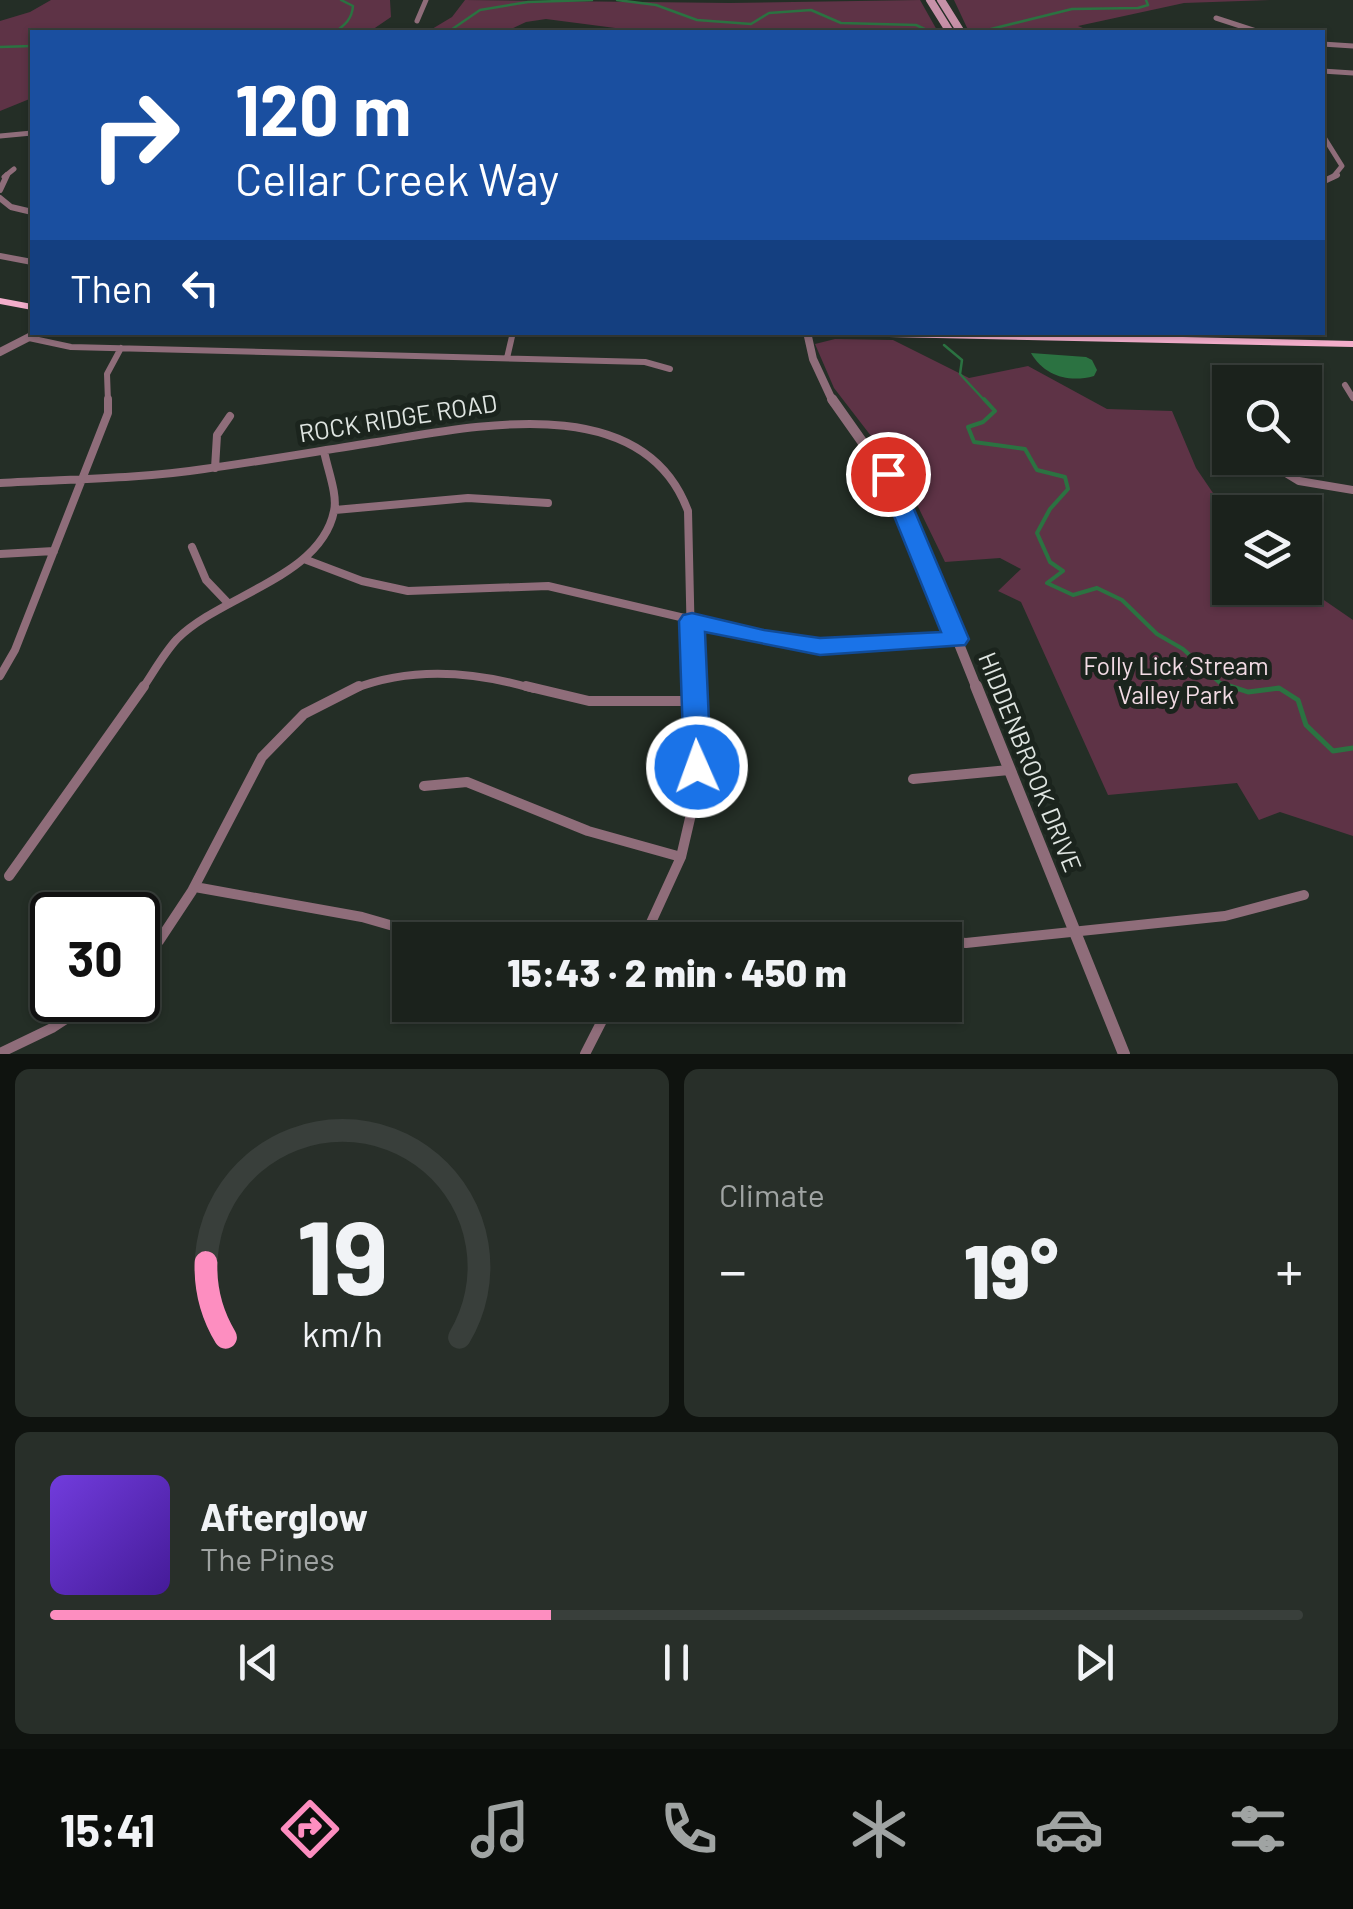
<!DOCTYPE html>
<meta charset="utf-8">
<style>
body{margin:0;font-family:Barlow,sans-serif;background:#282f29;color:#f1f3f6;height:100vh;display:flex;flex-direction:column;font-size:38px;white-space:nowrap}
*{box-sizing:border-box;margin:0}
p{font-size:32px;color:#a0a4a3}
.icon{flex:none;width:55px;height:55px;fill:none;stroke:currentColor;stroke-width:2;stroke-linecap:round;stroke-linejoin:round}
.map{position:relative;height:1054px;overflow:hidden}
.side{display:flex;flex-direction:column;gap:15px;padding:15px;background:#0f130f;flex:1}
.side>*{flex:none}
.guide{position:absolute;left:30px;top:30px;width:1295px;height:305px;border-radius:0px;box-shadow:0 2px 8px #0004,0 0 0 2px #393f3b;background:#1a4fa0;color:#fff;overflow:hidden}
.controls{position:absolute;left:1212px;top:365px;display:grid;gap:20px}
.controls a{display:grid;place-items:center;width:110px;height:110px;border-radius:0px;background:#1b221c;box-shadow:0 2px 8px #0004,0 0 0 2px #393f3b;font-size:50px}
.speed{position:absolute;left:30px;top:892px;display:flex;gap:20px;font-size:50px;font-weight:700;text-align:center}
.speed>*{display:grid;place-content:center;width:130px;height:130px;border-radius:50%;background:#1b221c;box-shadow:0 2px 8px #0004,0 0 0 2px #393f3b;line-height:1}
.speed .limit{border:5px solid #111;border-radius:15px;background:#fff;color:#111}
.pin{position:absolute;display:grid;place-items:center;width:85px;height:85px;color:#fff;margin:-42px;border:5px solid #fff;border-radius:50%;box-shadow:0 2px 10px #0007}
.me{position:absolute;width:110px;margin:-55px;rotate:358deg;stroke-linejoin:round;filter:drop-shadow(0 0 8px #0008)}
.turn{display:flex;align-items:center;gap:35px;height:210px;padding:0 40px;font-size:45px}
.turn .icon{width:130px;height:130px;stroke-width:2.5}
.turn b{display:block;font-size:70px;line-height:85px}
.then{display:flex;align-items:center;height:95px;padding:0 40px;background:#0003;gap:20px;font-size:38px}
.big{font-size:75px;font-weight:800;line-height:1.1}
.side .widget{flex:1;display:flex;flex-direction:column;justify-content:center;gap:15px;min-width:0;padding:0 35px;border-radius:15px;background:#282f29}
.side .dial{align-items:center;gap:0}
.dial svg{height:260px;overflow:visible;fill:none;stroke:#393f3b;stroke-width:7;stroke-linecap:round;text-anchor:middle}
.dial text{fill:#f1f3f6;stroke:none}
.song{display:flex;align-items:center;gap:30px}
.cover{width:120px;height:120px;border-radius:15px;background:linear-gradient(135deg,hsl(260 70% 55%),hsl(260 70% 35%))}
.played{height:10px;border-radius:5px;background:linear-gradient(90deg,#fd8ec0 40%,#393f3b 40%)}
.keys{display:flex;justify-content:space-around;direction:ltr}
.heat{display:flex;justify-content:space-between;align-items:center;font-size:55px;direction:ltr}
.side .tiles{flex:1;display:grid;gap:15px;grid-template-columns:1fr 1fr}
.widget:last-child{grid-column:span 2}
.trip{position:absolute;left:392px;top:922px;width:570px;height:100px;border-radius:0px;background:#1b221c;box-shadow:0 2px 8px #0004,0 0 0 2px #393f3b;font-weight:800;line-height:100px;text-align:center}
.tab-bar{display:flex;height:160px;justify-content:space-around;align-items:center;background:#0b0e0b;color:#a0a4a3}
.tab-bar .icon{width:70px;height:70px}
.tab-bar .active{color:#fd8ec0}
.tab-bar b{font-size:45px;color:#f1f3f6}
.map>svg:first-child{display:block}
.green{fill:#5e3346}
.water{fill:#2b7241}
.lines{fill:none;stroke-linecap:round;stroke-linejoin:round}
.stream-far2{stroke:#2b7241;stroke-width:2.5}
.stream-far1{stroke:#2b7241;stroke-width:4}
.stream{stroke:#2b7241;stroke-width:5}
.minor-far3{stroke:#8f6d7a;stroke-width:5}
.minor-far2{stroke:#8f6d7a;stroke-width:6}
.minor-far1{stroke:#8f6d7a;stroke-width:8}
.minor{stroke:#8f6d7a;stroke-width:10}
.tertiary-far2{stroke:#8f6d7a;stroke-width:8}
.tertiary-far1{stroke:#8f6d7a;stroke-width:10}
.tertiary{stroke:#8f6d7a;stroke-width:12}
.secondary{stroke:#c791a8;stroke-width:8}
.primary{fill:#f3aecb;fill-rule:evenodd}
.route{fill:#1a73e8;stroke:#114b97;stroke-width:2.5}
.labels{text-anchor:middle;stroke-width:10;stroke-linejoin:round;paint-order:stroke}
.street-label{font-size:25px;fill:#dfe5e1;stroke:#1b241d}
.park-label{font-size:25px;fill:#f2dbe4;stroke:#1b241d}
</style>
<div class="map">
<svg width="1353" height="1054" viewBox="0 0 1353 1054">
<rect width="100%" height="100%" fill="#242e26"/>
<path class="green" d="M 51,0 L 390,0 L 391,17 L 369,32 L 32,32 L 32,98 L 0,111 L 0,21 L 30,12 Z
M 465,0 L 730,3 L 920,0 L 938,32 L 646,32 L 546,19 L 526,22 L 505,32 L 427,32 L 452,17 Z
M 954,0 L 1270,0 L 1184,3 L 1078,26 L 1093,32 L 969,32 Z
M 835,339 L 893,340 L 969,378 L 1028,366 L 1107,409 L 1172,411 L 1196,468 L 1230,518 L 1230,588 L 1305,587 L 1353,620 L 1353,836 L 1280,812 L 1259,820 L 1237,783 L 1108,795 L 1021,602 L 998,591 L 1021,569 L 1000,558 L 945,562 L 905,480 L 834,388 L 815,344 Z"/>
<path class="water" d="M 1031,353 L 1086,357 L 1092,360 L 1097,370 L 1094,376 C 1069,383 1044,376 1031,353 Z"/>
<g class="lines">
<path class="stream-far2" d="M 617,0 L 656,5 L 697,20 L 751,24 L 769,13 L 811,10 L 841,23 L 916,25 L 931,32
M 335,32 C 345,25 352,19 353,6 L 341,0
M 448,32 L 480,10 L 528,2 L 592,0
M 979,32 L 1072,9 L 1138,8 L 1148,5 L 1146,0
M 0,47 L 32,46
M 944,345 L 962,360 L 960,374 L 986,402"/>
<path class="stream-far1" d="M 984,399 L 995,411 L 983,422 L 968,427 L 974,442 L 1025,449 L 1037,470 L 1065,477 L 1068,489 L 1050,509 L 1037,533 L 1050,562 L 1063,571 L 1047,583 L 1073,595 L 1097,588 L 1122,600 L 1157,634 L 1183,649 L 1220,683 L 1238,689
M 1274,689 L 1280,689"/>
<path class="stream" d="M 1230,686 L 1248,692 L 1279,688 L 1298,700 L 1306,725 L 1333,751 L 1353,748"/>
<path class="minor-far3" d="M 1216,18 L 1259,32
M 417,21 L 426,0
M 1322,44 L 1353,46
M 1322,71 L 1353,73
M 1322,134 L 1342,166 L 1333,177
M 0,136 L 32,133
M 4,177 L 14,169"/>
<path class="minor-far2" d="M 1322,182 L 1337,175
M 0,190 L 7,175
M 0,198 L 11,207 L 32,212
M 0,256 L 32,262
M 29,338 L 71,347 L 645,362 L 670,369
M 507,358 L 513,332
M 1345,385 L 1353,398
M 1227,388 L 1230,395
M 108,402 L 107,374 L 121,348"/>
<path class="minor-far1" d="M 1261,458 L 1299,481 L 1353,490
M 215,468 L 217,435 L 230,416
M 0,483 C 68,479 138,479 204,469 C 262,461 319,451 377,442 C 476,426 643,389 688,511 L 692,689
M 335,510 L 468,498 L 548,503
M 192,547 L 206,580 L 227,602
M 0,554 L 54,551
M 304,559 L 362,581 L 408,591 L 548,586 L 795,644 L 867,647 L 956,639
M 0,676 L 15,650 L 108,413 L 108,399
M 142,689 C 153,673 164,653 177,639 C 221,595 321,577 334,511 C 338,495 327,468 324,451
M 353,689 C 412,666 474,671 534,689"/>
<path class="minor" d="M 526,686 L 589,701 L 695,701
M 913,779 L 1009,770
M 424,786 L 467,782 L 588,831 L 681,857
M 9,876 L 144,686
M 195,887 L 362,917 L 442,940
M 926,934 L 940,940
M 643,940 L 681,857 L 695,797 L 692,686
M 945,941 L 966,943 L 1225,916 L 1304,895
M 138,964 L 159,941 L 192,891 L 262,757 L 304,714 L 359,686
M 0,1053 L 52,1028 L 95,1000
M 585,1054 L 610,1005"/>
<path class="tertiary-far2" d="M 807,332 L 813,359 L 833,402
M 0,352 L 39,332"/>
<path class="tertiary-far1" d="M 832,399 L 899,494 L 977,689"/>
<path class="tertiary" d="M 976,686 L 1124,1054"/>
<path class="secondary" d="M 930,0 L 950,32
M 941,0 L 961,32"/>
<path class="primary" d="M 0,298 L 32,304 L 32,310 L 0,304 Z
M 791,332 L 965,332 L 1353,341 L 1353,347 L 796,335 Z"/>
</g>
<path class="route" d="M 888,467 L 899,474 L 969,639 L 965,645 L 820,655 L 705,632 L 711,767 L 707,774 L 688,774 L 684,767 L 679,621 L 683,615 L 692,613 L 764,630 L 820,638 L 941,632 L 877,474 Z"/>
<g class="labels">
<g class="street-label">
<text transform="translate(398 418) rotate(-9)" y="9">ROCK RIDGE ROAD</text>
<text transform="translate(1030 762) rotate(68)" y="9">HIDDENBROOK DRIVE</text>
</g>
<g class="park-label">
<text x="1176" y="675">Folly Lick Stream<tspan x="1176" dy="29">Valley Park</tspan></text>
</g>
</g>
</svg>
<div class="controls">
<a><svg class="icon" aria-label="search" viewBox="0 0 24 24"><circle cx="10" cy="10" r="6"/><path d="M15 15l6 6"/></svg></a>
<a><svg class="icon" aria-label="layers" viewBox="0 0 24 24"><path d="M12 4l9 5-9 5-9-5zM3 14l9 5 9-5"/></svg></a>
</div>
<div class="speed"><div class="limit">30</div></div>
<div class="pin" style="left:888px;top:474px;background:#d93025"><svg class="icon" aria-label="arrive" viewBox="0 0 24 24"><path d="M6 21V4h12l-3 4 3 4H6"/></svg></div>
<svg class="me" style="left:697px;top:767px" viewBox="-20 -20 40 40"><circle r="17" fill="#1a73e8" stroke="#fff" stroke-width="3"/><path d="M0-11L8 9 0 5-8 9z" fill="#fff"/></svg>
<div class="trip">15:43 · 2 min · 450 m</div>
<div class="guide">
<div class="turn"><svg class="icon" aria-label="right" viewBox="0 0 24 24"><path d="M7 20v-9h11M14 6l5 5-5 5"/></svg><div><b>120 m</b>Cellar Creek Way</div></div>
<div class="then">Then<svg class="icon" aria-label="left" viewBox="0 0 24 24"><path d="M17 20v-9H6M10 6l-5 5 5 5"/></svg></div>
</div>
</div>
<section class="side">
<div class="tiles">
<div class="widget dial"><svg viewBox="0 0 100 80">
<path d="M14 69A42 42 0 1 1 86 69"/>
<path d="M14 69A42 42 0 0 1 8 46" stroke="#fd8ec0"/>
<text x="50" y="56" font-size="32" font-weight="700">19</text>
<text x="50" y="72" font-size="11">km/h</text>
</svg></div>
<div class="widget"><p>Climate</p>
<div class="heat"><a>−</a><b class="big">19°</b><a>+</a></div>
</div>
<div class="widget">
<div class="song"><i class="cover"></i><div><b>Afterglow</b><p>The Pines</p></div></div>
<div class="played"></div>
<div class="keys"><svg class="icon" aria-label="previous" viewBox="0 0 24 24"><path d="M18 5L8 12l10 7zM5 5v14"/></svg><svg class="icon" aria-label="pause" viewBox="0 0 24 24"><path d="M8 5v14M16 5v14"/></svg><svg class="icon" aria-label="next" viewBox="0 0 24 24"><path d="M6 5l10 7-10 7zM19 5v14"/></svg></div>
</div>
</div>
</section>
<nav class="tab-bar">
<b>15:41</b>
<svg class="icon active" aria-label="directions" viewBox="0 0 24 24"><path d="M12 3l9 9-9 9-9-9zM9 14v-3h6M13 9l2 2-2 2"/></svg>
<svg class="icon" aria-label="music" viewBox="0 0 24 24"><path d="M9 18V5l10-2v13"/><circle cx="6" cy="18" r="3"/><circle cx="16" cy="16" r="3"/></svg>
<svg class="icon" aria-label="phone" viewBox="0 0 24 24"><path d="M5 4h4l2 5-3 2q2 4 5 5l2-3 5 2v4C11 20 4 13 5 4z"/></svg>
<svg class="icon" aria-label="climate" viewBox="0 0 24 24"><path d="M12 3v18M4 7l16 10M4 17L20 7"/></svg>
<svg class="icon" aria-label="car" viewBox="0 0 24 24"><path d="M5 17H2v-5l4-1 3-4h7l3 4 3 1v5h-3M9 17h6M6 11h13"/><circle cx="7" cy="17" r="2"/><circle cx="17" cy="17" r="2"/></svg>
<svg class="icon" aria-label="filters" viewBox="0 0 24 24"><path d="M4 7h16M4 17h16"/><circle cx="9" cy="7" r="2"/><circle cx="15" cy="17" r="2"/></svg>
</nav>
